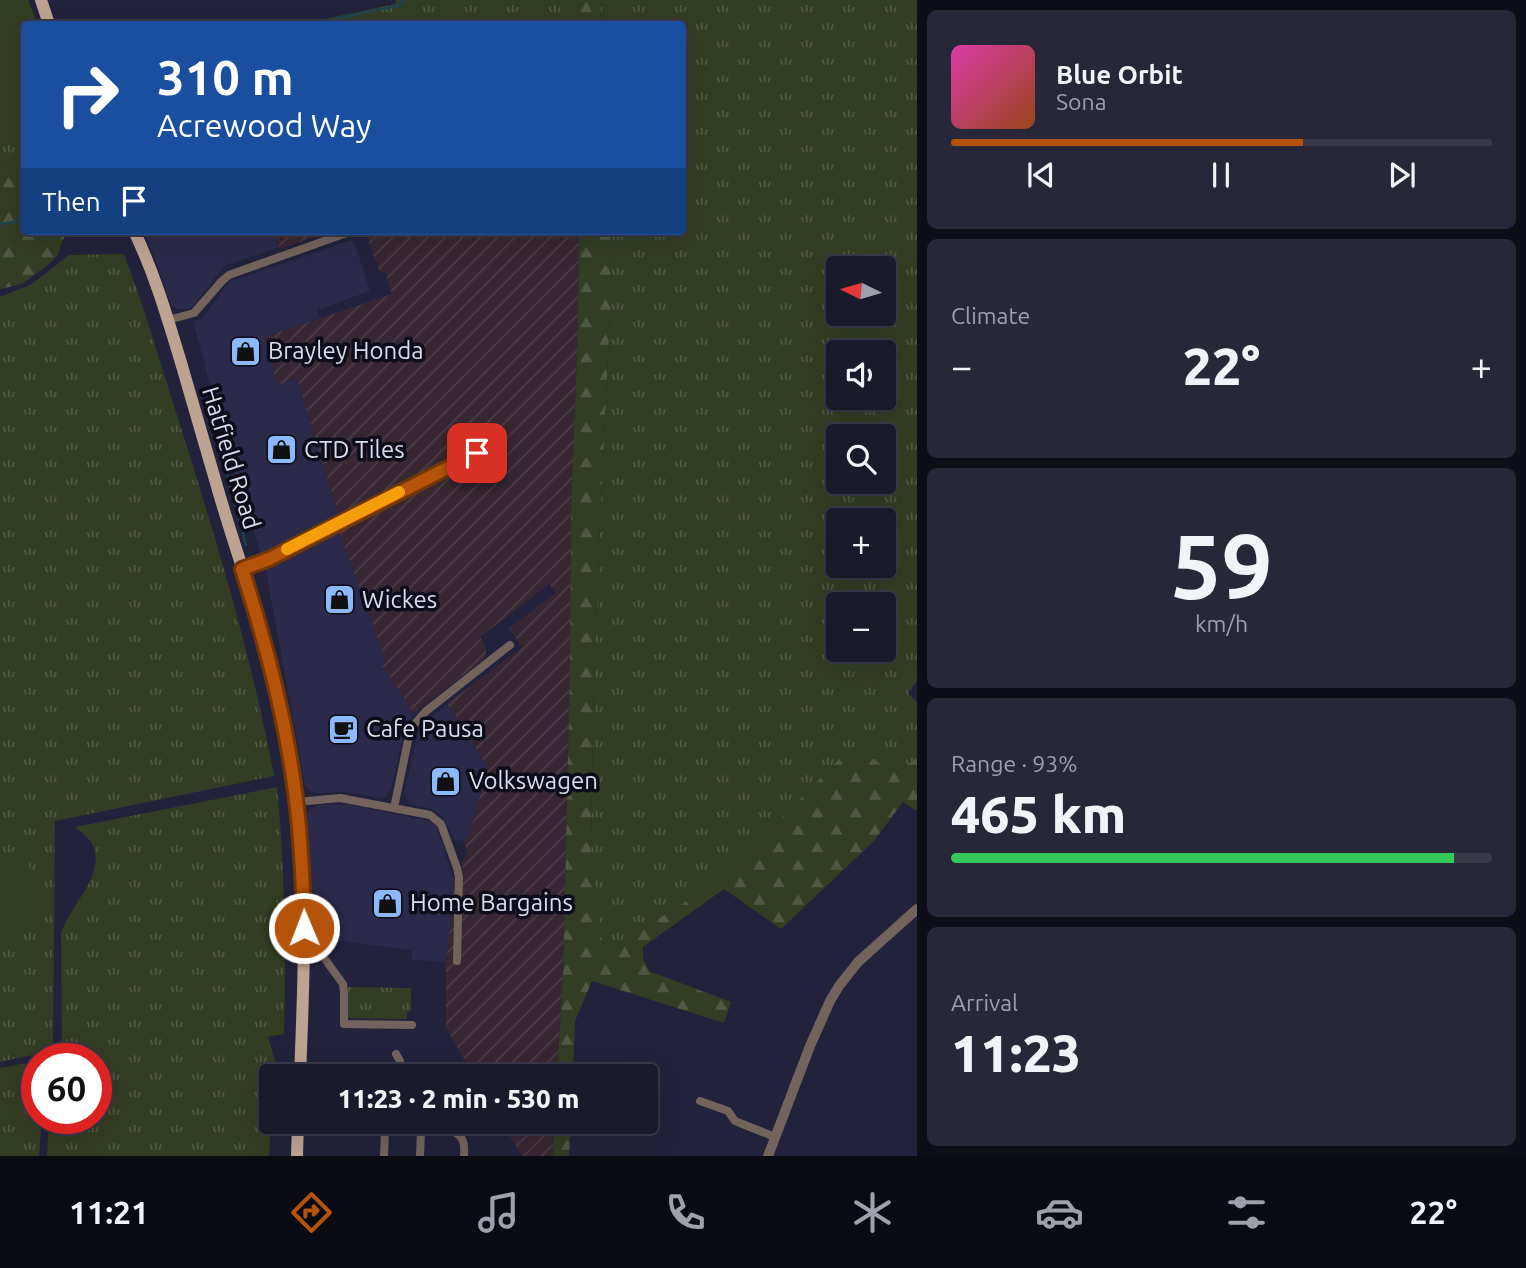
<!DOCTYPE html>
<meta charset="utf-8">
<style>
body{margin:0;font-family:Ubuntu,sans-serif;background:#272739;color:#f1f3f6;height:100vh;display:flex;flex-direction:column;font-size:26px;white-space:nowrap}
*{box-sizing:border-box;margin:0}
p{font-size:23px;color:#9fa1aa}
.icon{flex:none;width:38px;height:38px;fill:none;stroke:currentColor;stroke-width:2;stroke-linecap:round;stroke-linejoin:round}
.map{position:relative;flex:1;overflow:hidden}
.sheet{display:flex;flex-direction:column;gap:10px;padding:10px;background:#0e0e19;width:609px}
.sheet>*{flex:none}
.top-card{position:absolute;left:21px;top:21px;width:665px;height:214px;border-radius:7px;box-shadow:0 7px 28px #0002,0 0 0 2px #383849;background:#1a4fa0;color:#fff;overflow:hidden}
.needle{width:46px;rotate:275deg}
.controls{position:absolute;left:826px;top:256px;display:grid;gap:14px}
.controls a{display:grid;place-items:center;width:70px;height:70px;border-radius:7px;background:#1a1a2d;box-shadow:0 7px 28px #0002,0 0 0 2px #383849;font-size:35px}
.speed{position:absolute;left:21px;top:1043px;display:flex;gap:14px;font-size:35px;font-weight:700;text-align:center}
.speed>*{display:grid;place-content:center;width:91px;height:91px;border-radius:50%;background:#1a1a2d;box-shadow:0 7px 28px #0002,0 0 0 2px #383849;line-height:1}
.speed .limit{border:10px solid #d22;background:#fff;color:#111}
.pin{position:absolute;display:grid;place-items:center;width:60px;height:60px;color:#fff;margin:-30px;border-radius:14px;box-shadow:0 4px 10px #0006}
.me{position:absolute;width:77px;margin:-38px;rotate:359deg;stroke-linejoin:round;filter:drop-shadow(0 0 5px #0008)}
.turn{display:flex;align-items:center;gap:24px;height:147px;padding:0 21px;font-size:32px}
.turn .icon{width:91px;height:91px;stroke-width:2.5}
.turn b{display:block;font-size:49px;line-height:60px}
.then{display:flex;align-items:center;height:66px;padding:0 21px;background:#0003;gap:14px;font-size:26px}
.big{font-size:52px;font-weight:800;line-height:1.1}
.sheet .card{flex:1;display:flex;flex-direction:column;justify-content:center;gap:10px;min-width:0;padding:0 24px;border-radius:10px;background:#272739}
.sheet .dial{align-items:center;gap:0}
.dial b{font-size:91px;line-height:1}
.song{display:flex;align-items:center;gap:21px}
.cover{width:84px;height:84px;border-radius:10px;background:linear-gradient(135deg,hsl(320 70% 55%),hsl(20 70% 35%))}
.played{height:7px;border-radius:4px;background:linear-gradient(90deg,#b45309 65%,#383849 65%)}
.keys{display:flex;justify-content:space-around;direction:ltr}
.heat{display:flex;justify-content:space-between;align-items:center;font-size:38px;direction:ltr}
.charge{height:10px;border-radius:5px;background:linear-gradient(90deg,#34c759 93%,#383849 0)}
.trip{position:absolute;left:259px;top:1064px;width:399px;height:70px;border-radius:7px;background:#1a1a2d;box-shadow:0 7px 28px #0002,0 0 0 2px #383849;font-weight:800;line-height:70px;text-align:center}
.tab-bar{display:flex;height:112px;justify-content:space-around;align-items:center;background:#0a0a12;color:#9fa1aa}
.tab-bar .icon{width:49px;height:49px}
.tab-bar .current{color:#b45309}
.tab-bar b{font-size:32px;color:#f1f3f6}
main{display:flex;flex:1;min-height:0}
.map>svg:first-child{display:block}
.built{fill:#2b2a4b}
.industrial{fill:url(#industrial-furrows)}
.grass{fill:url(#grass-tufts);fill-rule:evenodd}
.forest{fill:url(#forest-firs)}
.garden{fill:#333d23}
.lines{fill:none;stroke-linecap:round;stroke-linejoin:round}
.stream{stroke:#1f4451;stroke-width:2.5}
.minor{stroke:#72645c;stroke-width:8}
.tertiary{stroke:#72645c;stroke-width:10}
.primary{stroke:#bea392;stroke-width:12}
.route-casing{stroke:#753606;stroke-width:18}
.route{stroke:#b45309;stroke-width:12}
.slow{stroke:#f59e0b;stroke-width:12}
.labels{text-anchor:middle;stroke-width:7;stroke-linejoin:round;paint-order:stroke}
.poi-label{font-size:24px;fill:#dadbed;stroke:#0d0d19;text-anchor:start}
.street-label{font-size:24px;fill:#dadbed;stroke:#0d0d19}
</style>
<main>
<div class="map">
<svg width="917" height="1156" viewBox="0 0 917 1156">
<defs>
<pattern id="industrial-furrows" width="10" height="10" patternUnits="userSpaceOnUse" patternTransform="scale(1.75)"><rect width="10" height="10" fill="#372732"/><path d="M-1 1l2-2M0 10L10 0M9 11l2-2" fill="none" stroke="#4a3c46"/></pattern>
<pattern id="grass-tufts" width="24" height="20" patternUnits="userSpaceOnUse" patternTransform="scale(1.75)"><rect width="24" height="20" fill="#333d23"/><path d="M3 7l-1-3M5 7V3M7 7l1-3M15 17l-1-3M17 17v-4M19 17l1-3" fill="none" stroke="#505843"/></pattern>
<pattern id="forest-firs" width="22" height="20" patternUnits="userSpaceOnUse" patternTransform="scale(1.75)"><rect width="22" height="20" fill="#333d23"/><path d="M5 1l3.5 6h-7zM16 11l3.5 6h-7z" fill="#505843"/></pattern>
</defs>
<rect width="100%" height="100%" fill="#22223c"/>
<path class="built" d="M 144,231 L 274,231 L 279,247 L 227,265 L 219,273 L 193,306 L 188,309 L 178,309 L 171,305 L 158,267 Z
M 351,240 L 355,244 L 370,291 L 317,310 L 320,318 L 265,337 L 297,379 L 338,514 L 261,554 L 215,404 L 193,321 L 202,319 L 229,282 Z
M 339,531 L 386,662 L 382,666 L 414,713 L 404,732 L 391,790 L 385,797 L 380,798 L 344,792 L 315,793 L 311,792 L 305,785 L 265,566 Z
M 447,704 L 488,767 L 469,835 L 464,841 L 455,840 L 442,816 L 432,809 L 410,804 L 407,800 L 404,793 L 418,732 L 426,721 Z
M 318,805 L 350,805 L 435,822 L 453,878 L 453,897 L 446,962 L 412,960 L 411,950 L 317,938 L 311,903 L 307,813 L 311,809 Z"/>
<path class="industrial" d="M 274,231 L 332,231 L 280,249 Z
M 372,231 L 579,231 L 578,326 L 571,516 L 570,673 L 563,975 L 557,1076 L 474,1076 L 446,1028 L 446,962 L 453,897 L 453,878 L 464,877 L 462,862 L 467,853 L 464,841 L 469,835 L 488,767 L 447,704 L 522,647 L 509,629 L 556,592 L 549,584 L 480,637 L 486,647 L 486,655 L 483,660 L 414,713 L 382,666 L 386,662 L 339,531 L 476,462 L 484,462 L 487,456 L 484,447 L 483,434 L 474,433 L 474,444 L 471,448 L 338,514 L 297,379 L 277,385 L 264,337 L 392,294 L 385,272 L 380,273 L 368,240 L 368,235 Z
M 501,1122 L 554,1122 L 553,1156 L 522,1156 Z"/>
<path class="grass" d="M 0,0 L 28,0 L 38,24 L 24,24 L 24,150 L 0,166 Z
M 396,0 L 579,0 L 579,24 L 301,24 L 395,4 Z
M 600,0 L 917,0 L 917,681 L 908,693 L 917,702 L 917,757 L 897,774 L 852,747 L 721,880 L 612,947 L 603,943 L 601,936 L 591,849 L 594,676 L 600,523 L 611,294 L 610,231 L 682,231 L 682,24 L 601,24 ZM 838,268 L 884,268 L 884,313 L 838,313 ZM 838,352 L 884,352 L 884,397 L 838,397 ZM 838,436 L 884,436 L 884,481 L 838,481 ZM 838,520 L 884,520 L 884,565 L 838,565 ZM 838,604 L 884,604 L 884,649 L 838,649 Z
M 124,254 C 146,312 163,372 182,431 C 218,545 252,659 274,776 L 55,821 L 53,1045 L 46,1052 L 0,1062 L 0,297 L 32,284 L 69,255 Z
M 277,787 C 285,869 286,951 284,1034 L 268,1037 L 276,1064 L 276,1076 L 271,1076 L 271,1119 L 269,1156 L 47,1156 L 49,1118 L 96,1118 L 96,1059 L 62,1059 L 61,934 C 67,909 110,871 91,842 C 87,836 80,831 75,827 Z
M 347,987 L 411,988 L 411,1011 L 407,1012 L 407,1019 L 349,1018 L 348,1017 Z
M 37,1061 L 37,1118 L 42,1118 L 39,1156 L 0,1156 L 0,1068 Z"/>
<path class="forest" d="M 579,0 L 600,0 L 601,24 L 579,24 Z
M 24,150 L 24,231 L 68,231 L 63,240 L 57,256 L 49,264 L 22,284 L 0,289 L 0,166 Z
M 579,231 L 610,231 L 611,294 L 600,523 L 594,676 L 591,849 L 601,936 L 603,943 L 612,947 L 721,880 L 852,746 L 897,774 L 917,757 L 917,811 L 903,802 L 873,842 L 781,929 L 724,889 L 643,947 L 643,958 L 649,971 L 731,1002 L 724,1023 L 592,981 L 575,1021 L 573,1076 L 557,1076 L 563,975 L 570,673 L 571,516 L 578,326 Z
M 554,1122 L 571,1122 L 569,1156 L 553,1156 Z"/>
<path class="garden" d="M 0,0 L 16,0 L 20,9 L 0,16 Z
M 16,14 L 24,40 L 24,134 L 0,142 L 0,20 Z
M 27,854 L 41,930 L 0,938 L 0,859 Z"/>
<g class="lines">
<path class="stream" d="M 311,24 L 401,5 L 404,0
M 0,224 L 24,220
M 217,436 L 246,545"/>
<path class="minor" d="M 168,320 L 194,313 L 222,281 L 229,275 L 352,231
M 242,569 L 269,559 L 477,453
M 297,802 L 340,798 L 430,815 L 441,824 L 457,868 L 459,877 L 457,961
M 394,808 L 409,736 L 413,726 L 425,712 L 510,645
M 304,947 L 317,948 L 343,984 L 344,992 L 344,1024 L 412,1025
M 300,1069 L 330,1073 L 392,1072 L 399,1066 L 400,1061 L 396,1054
M 700,1101 L 728,1111 L 735,1121 L 775,1137
M 298,1124 L 452,1131 C 464,1136 465,1144 464,1156
M 384,1156 L 385,1128
M 420,1156 L 421,1130"/>
<path class="tertiary" d="M 768,1156 L 810,1046 L 830,1001 L 839,986 L 858,962 L 917,909"/>
<path class="primary" d="M 41,0 L 49,24
M 134,231 C 155,274 168,320 182,366 C 193,405 205,444 216,483 C 227,522 240,560 252,599 C 269,657 283,716 293,775 C 309,874 304,976 300,1076
M 297,1156 L 298,1122"/>
</g>
<g class="lines">
<defs>
<path id="route" d="M 304,928 C 303,878 301,828 293,778 C 283,708 264,637 242,569 L 269,559 L 477,453"/>
</defs>
<use href="#route" class="route-casing"/>
<use href="#route" class="route"/>
<path class="slow" d="M 287,549 L 399,492"/>
</g>
<defs>
<symbol id="shop-square" viewBox="-11 -11 22 22"><rect x="-9" y="-9" width="18" height="18" rx="4" fill="#8cb9fc" stroke="#0d0d19"/><path d="M-5-2.5h2.3a2.7 3.5 0 0 1 5.4 0H5L5.5 6h-11ZM-1.5-2.5h3a1.5 2.3 0 0 0-3 0Z" fill="#111"/></symbol>
<symbol id="cafe-square" viewBox="-11 -11 22 22"><rect x="-9" y="-9" width="18" height="18" rx="4" fill="#8cb9fc" stroke="#0d0d19"/><path d="M-5.5-4.5H6V0H3Q3 3.5 0 3.5H-2.5Q-5.5 3.5-5.5 0ZM3-3.2v2h1.7v-2ZM-6 4.5H4V6H-6Z" fill="#111"/></symbol>
</defs>
<g fill-rule="evenodd">
<use href="#shop-square" x="228" y="334" width="35" height="35"/>
<use href="#shop-square" x="264" y="432" width="35" height="35"/>
<use href="#shop-square" x="322" y="582" width="35" height="35"/>
<use href="#cafe-square" x="326" y="712" width="35" height="35"/>
<use href="#shop-square" x="428" y="764" width="35" height="35"/>
<use href="#shop-square" x="370" y="886" width="35" height="35"/>
</g>
<g class="labels">
<g class="poi-label">
<text x="268" y="359">Brayley Honda</text>
<text x="304" y="458">CTD Tiles</text>
<text x="362" y="608">Wickes</text>
<text x="366" y="737">Cafe Pausa</text>
<text x="469" y="789">Volkswagen</text>
<text x="410" y="911">Home Bargains</text>
</g>
<g class="street-label">
<text transform="translate(231 458) rotate(73)" y="8">Hatfield Road</text>
</g>
</g>
</svg>
<div class="controls">
<a><svg class="needle" viewBox="-14 -14 28 28"><path d="M0-13l5 13h-10z" fill="#e53935"/><path d="M0 13l5-13h-10z" fill="#9fa1aa"/></svg></a>
<a><svg class="icon" aria-label="sound" viewBox="0 0 24 24"><path d="M4 9h4l5-4v14l-5-4H4zM17 9q2 3 0 6"/></svg></a>
<a><svg class="icon" aria-label="search" viewBox="0 0 24 24"><circle cx="10" cy="10" r="6"/><path d="M15 15l6 6"/></svg></a>
<a>+</a>
<a>−</a>
</div>
<div class="speed"><div class="limit">60</div></div>
<div class="pin" style="left:477px;top:453px;background:#d93025"><svg class="icon" aria-label="arrive" viewBox="0 0 24 24"><path d="M6 21V4h12l-3 4 3 4H6"/></svg></div>
<svg class="me" style="left:304px;top:928px" viewBox="-20 -20 40 40"><circle r="17" fill="#b45309" stroke="#fff" stroke-width="3"/><path d="M0-11L8 9 0 5-8 9z" fill="#fff"/></svg>
<div class="trip">11:23 · 2 min · 530 m</div>
<div class="top-card">
<div class="turn"><svg class="icon" aria-label="right" viewBox="0 0 24 24"><path d="M7 20v-9h11M14 6l5 5-5 5"/></svg><div><b>310 m</b>Acrewood Way</div></div>
<div class="then">Then<svg class="icon" aria-label="arrive" viewBox="0 0 24 24"><path d="M6 21V4h12l-3 4 3 4H6"/></svg></div>
</div>
</div>
<section class="sheet">
<div class="card">
<div class="song"><i class="cover"></i><div><b>Blue Orbit</b><p>Sona</p></div></div>
<div class="played"></div>
<div class="keys"><svg class="icon" aria-label="previous" viewBox="0 0 24 24"><path d="M18 5L8 12l10 7zM5 5v14"/></svg><svg class="icon" aria-label="pause" viewBox="0 0 24 24"><path d="M8 5v14M16 5v14"/></svg><svg class="icon" aria-label="next" viewBox="0 0 24 24"><path d="M6 5l10 7-10 7zM19 5v14"/></svg></div>
</div>
<div class="card"><p>Climate</p>
<div class="heat"><a>−</a><b class="big">22°</b><a>+</a></div>
</div>
<div class="card dial"><b>59</b><p>km/h</p></div>
<div class="card"><p>Range · 93%</p><b class="big">465 km</b><div class="charge"></div></div>
<div class="card"><p>Arrival</p><b class="big">11:23</b></div>
</section>
</main>
<nav class="tab-bar">
<b>11:21</b>
<svg class="icon current" aria-label="directions" viewBox="0 0 24 24"><path d="M12 3l9 9-9 9-9-9zM9 14v-3h6M13 9l2 2-2 2"/></svg>
<svg class="icon" aria-label="music" viewBox="0 0 24 24"><path d="M9 18V5l10-2v13"/><circle cx="6" cy="18" r="3"/><circle cx="16" cy="16" r="3"/></svg>
<svg class="icon" aria-label="phone" viewBox="0 0 24 24"><path d="M5 4h4l2 5-3 2q2 4 5 5l2-3 5 2v4C11 20 4 13 5 4z"/></svg>
<svg class="icon" aria-label="climate" viewBox="0 0 24 24"><path d="M12 3v18M4 7l16 10M4 17L20 7"/></svg>
<svg class="icon" aria-label="car" viewBox="0 0 24 24"><path d="M5 17H2v-5l4-1 3-4h7l3 4 3 1v5h-3M9 17h6M6 11h13"/><circle cx="7" cy="17" r="2"/><circle cx="17" cy="17" r="2"/></svg>
<svg class="icon" aria-label="filters" viewBox="0 0 24 24"><path d="M4 7h16M4 17h16"/><circle cx="9" cy="7" r="2"/><circle cx="15" cy="17" r="2"/></svg>
<b>22°</b>
</nav>
